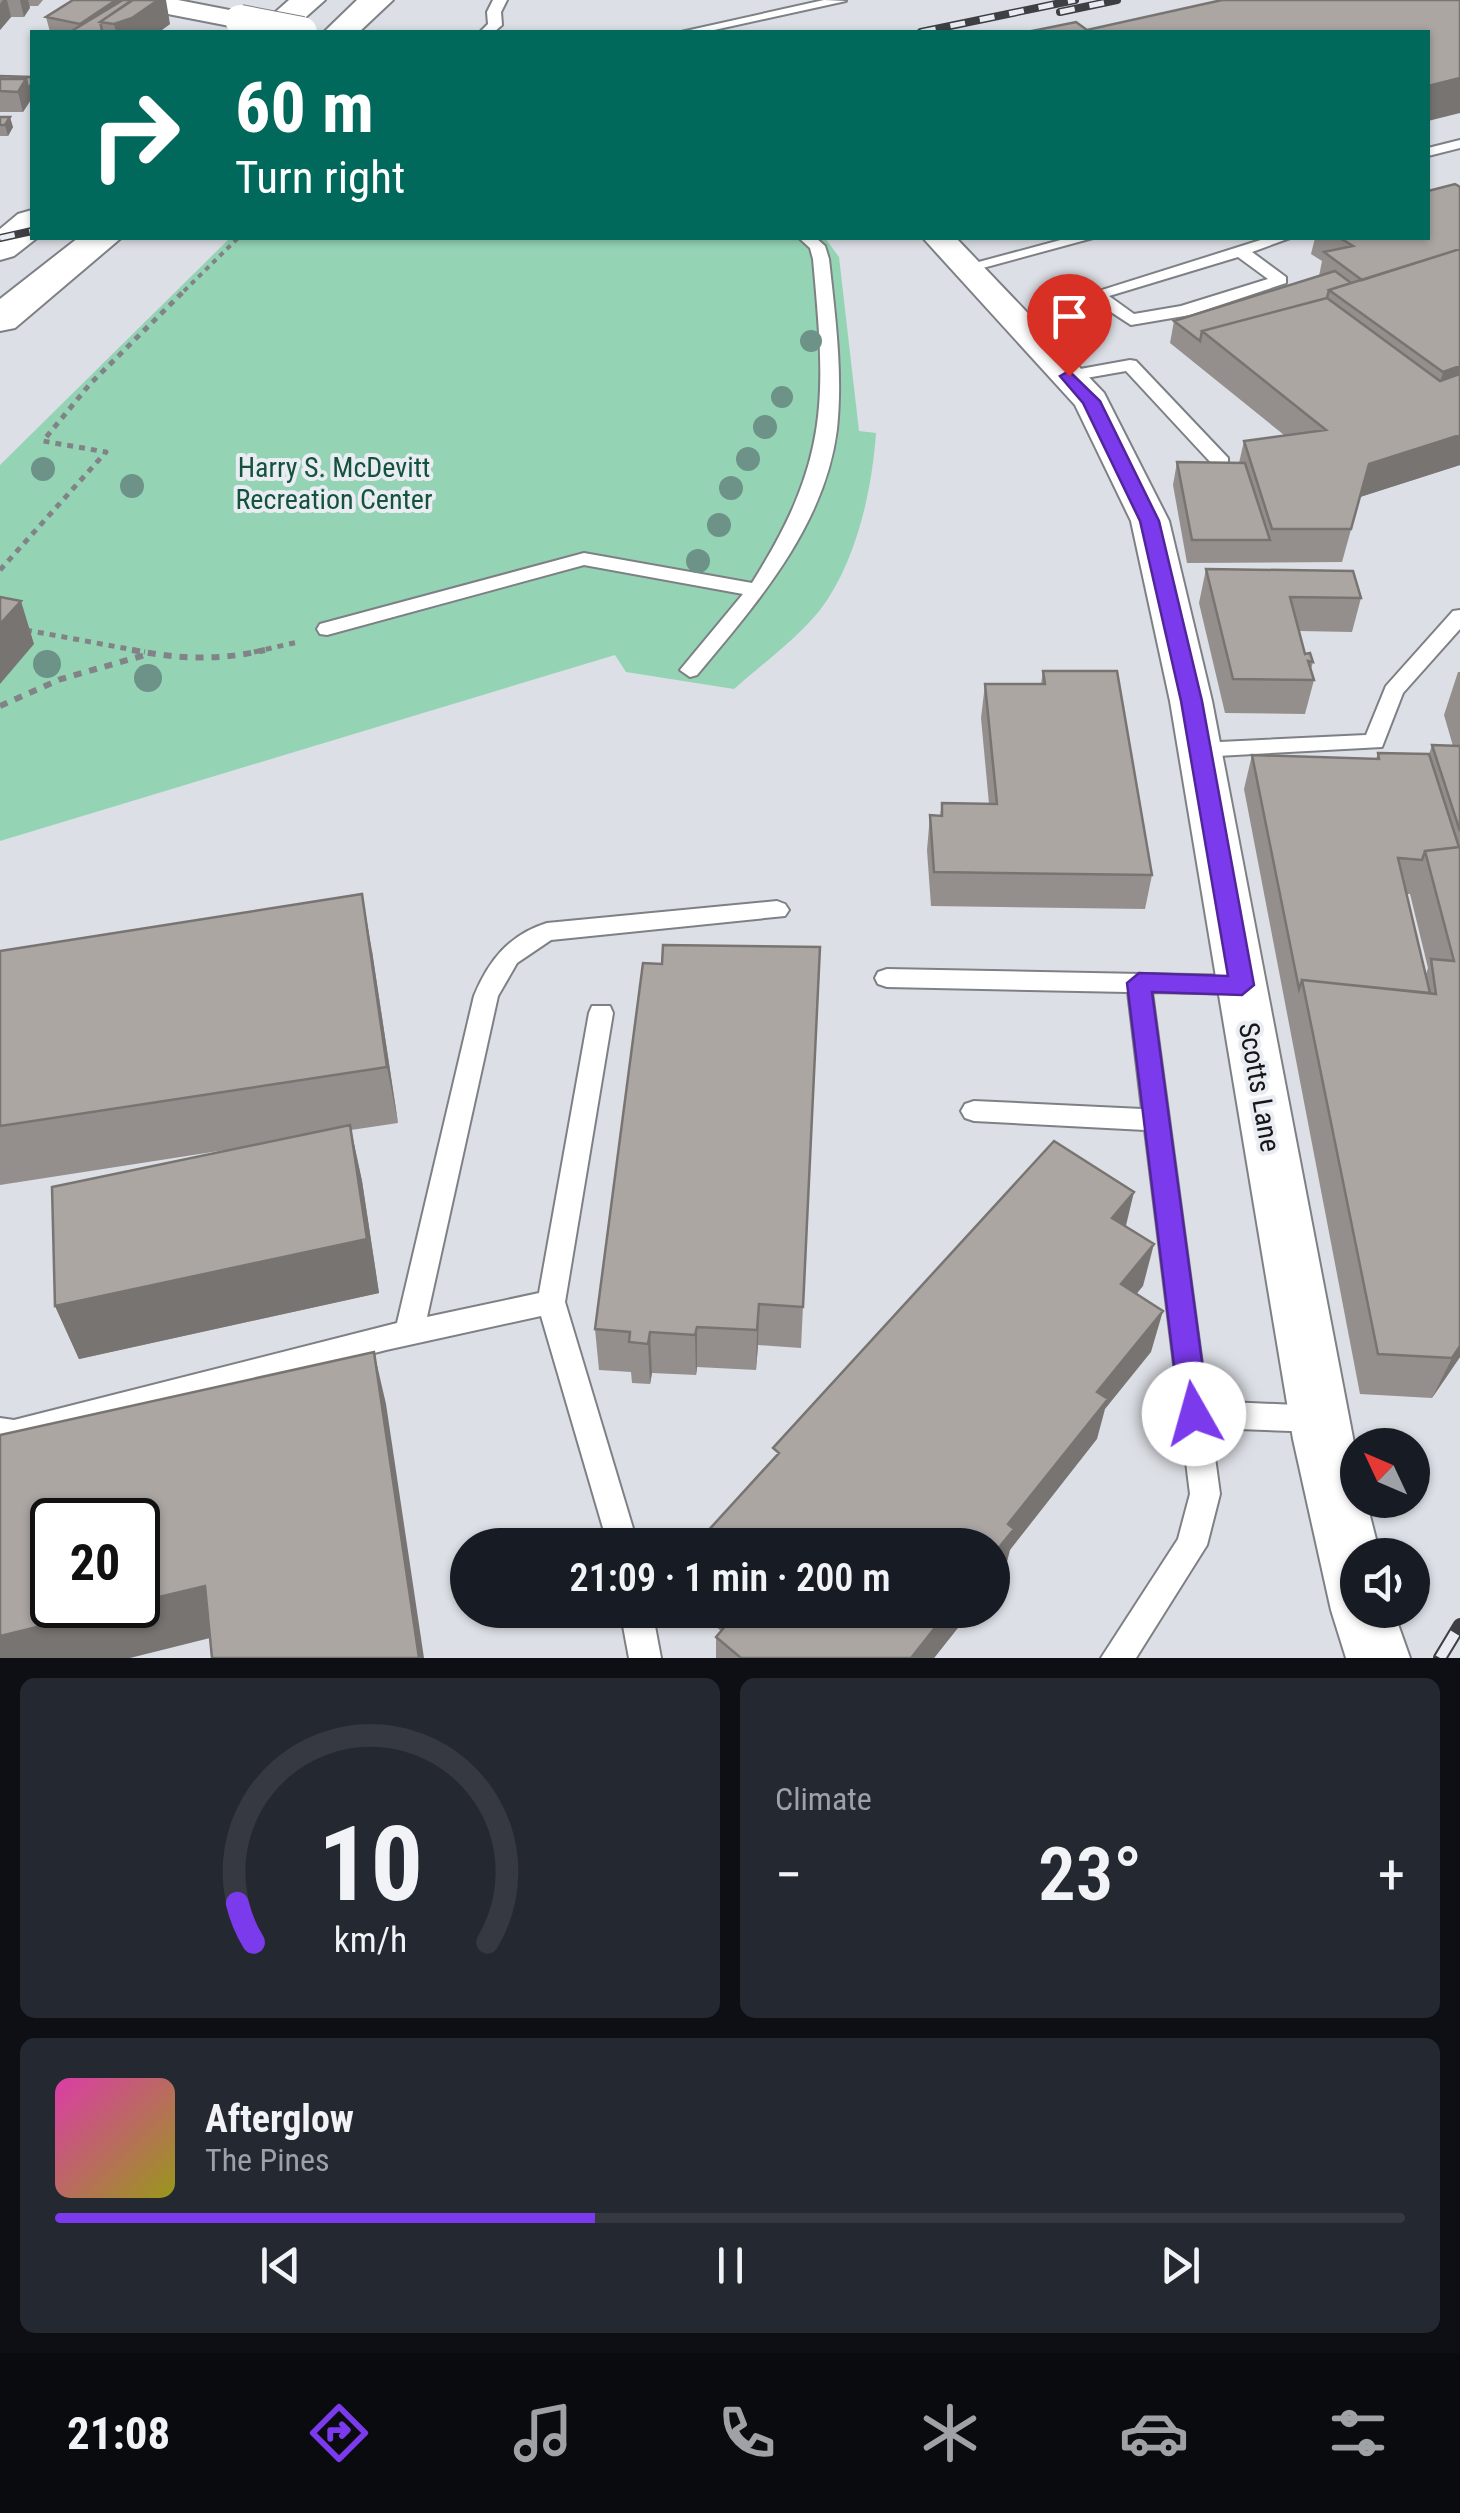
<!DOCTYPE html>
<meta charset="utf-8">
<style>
body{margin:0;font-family:"Roboto Condensed",sans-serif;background:#242831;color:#f1f3f6;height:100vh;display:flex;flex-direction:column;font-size:38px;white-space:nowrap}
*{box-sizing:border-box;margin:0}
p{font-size:32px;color:#9ea1a6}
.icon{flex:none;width:55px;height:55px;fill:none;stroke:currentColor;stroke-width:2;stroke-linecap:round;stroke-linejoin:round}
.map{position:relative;height:1658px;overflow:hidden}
.details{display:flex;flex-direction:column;gap:20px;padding:20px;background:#0d0f14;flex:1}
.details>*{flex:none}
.banner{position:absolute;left:30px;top:30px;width:1400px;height:210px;border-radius:0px;box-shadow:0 2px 8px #0004;background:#00695c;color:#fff;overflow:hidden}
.needle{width:65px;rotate:314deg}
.fabs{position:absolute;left:1340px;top:1428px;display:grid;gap:20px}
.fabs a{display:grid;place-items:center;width:90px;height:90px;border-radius:50%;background:#171b24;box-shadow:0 2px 8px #0004;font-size:50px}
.speed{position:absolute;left:30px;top:1498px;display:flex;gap:20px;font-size:50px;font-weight:700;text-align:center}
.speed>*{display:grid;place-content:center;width:130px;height:130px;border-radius:50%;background:#171b24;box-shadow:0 2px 8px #0004;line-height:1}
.speed .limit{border:5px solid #111;border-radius:15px;background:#fff;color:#111}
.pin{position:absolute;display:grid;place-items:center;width:85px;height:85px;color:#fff;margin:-102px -42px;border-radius:50% 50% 50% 0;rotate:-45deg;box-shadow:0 0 10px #0007}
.pin .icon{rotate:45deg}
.me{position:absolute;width:110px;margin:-55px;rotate:353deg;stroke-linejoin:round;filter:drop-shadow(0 0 8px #0008)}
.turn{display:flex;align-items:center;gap:35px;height:210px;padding:0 40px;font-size:45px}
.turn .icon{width:130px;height:130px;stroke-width:2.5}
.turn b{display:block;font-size:70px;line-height:85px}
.big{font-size:75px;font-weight:600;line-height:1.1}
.details .widget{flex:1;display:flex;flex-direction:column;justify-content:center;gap:15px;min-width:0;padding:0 35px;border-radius:15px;background:#242831}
.details .dial{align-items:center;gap:0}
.dial svg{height:260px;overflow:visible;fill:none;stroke:#363941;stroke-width:7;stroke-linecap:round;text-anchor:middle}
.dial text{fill:#f1f3f6;stroke:none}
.song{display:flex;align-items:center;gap:30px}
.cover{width:120px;height:120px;border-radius:15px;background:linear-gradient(135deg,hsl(320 70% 55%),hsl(60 70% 35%))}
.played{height:10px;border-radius:5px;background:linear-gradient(90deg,#7c3aed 40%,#363941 40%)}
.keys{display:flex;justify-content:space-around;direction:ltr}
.heat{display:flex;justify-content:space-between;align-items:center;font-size:55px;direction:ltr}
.details .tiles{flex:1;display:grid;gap:20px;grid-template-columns:1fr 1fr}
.widget:last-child{grid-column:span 2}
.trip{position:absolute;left:450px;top:1528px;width:560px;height:100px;border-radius:50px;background:#171b24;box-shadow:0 2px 8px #0004;font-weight:600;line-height:100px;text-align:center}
.tab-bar{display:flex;height:160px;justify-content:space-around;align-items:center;background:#090b0e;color:#9ea1a6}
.tab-bar .icon{width:70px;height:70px}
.tab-bar .on{color:#7c3aed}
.tab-bar b{font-size:45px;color:#f1f3f6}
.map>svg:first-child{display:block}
.green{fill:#94d4b5}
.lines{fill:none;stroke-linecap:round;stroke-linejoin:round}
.service-casing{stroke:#7d8085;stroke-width:4}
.minor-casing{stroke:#7d8085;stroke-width:4}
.motorway-casing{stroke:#7d8085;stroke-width:4}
.path-far2{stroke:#818387;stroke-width:4;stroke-dasharray:5 5;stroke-linecap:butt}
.path-far1{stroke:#818387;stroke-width:5;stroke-dasharray:6 6;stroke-linecap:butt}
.path{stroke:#818387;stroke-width:6;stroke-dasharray:8 8;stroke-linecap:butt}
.service{fill:#fff;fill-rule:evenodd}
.minor{fill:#fff;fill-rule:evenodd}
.motorway{fill:#fff;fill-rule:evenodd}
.rail-far1-casing{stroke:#3e3f42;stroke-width:8}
.rail-casing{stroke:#3e3f42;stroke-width:14}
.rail-far1{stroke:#e9ecf2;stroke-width:5;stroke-dasharray:15;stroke-linecap:butt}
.rail{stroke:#e9ecf2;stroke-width:10;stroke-dasharray:29;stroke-linecap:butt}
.minor-bridge-casing{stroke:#7d8085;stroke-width:32;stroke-linecap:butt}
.minor-bridge{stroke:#fff;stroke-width:30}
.tree{fill:#6d9288}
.wall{fill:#948f8c;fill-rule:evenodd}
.shaded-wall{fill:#787472}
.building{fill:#aca6a3;stroke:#787472;stroke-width:2.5}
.route{fill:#7c3aed;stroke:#51269a;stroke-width:2.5}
.labels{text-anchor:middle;stroke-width:8;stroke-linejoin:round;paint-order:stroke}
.park-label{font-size:28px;fill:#13533b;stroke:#e9ecf2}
.street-label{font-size:28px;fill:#151618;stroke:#e9ecf2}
</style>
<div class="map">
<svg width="1460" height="1658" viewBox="0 0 1460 1658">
<rect width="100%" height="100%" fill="#dcdfe5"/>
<path class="green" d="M 230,238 L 825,238 L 839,257 L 859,431 L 876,433 C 872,491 856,563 820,610 C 797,639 762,664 734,689 L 626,672 L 615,655 L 0,841 L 0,465 Z"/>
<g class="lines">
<defs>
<path id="service" d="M 493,0 L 507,0 L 501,12 L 502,25 L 494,32 L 480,32 L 488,24 L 487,12 Z
M 824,0 L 846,1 L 705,32 L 681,32 Z
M 1460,140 L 1460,148 L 1428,156 L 1428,148 Z
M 799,238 L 816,238 L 825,246 L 829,259 C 835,315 843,372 837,429 C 825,526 757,603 697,675 L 690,677 L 680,670 L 743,594 L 584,565 L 327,635 L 320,634 L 317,629 L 320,624 L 584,553 L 752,583 C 830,459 826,400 813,259 L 810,248 Z
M 1068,238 L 1093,238 L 968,272 L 960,267 Z
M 1267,238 L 1290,238 L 1252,252 L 1286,277 L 1286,283 L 1190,315 L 1131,325 L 1094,301 L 1018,324 L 1010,319 ZM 1238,257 L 1268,279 L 1181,306 L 1134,314 L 1109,296 Z
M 1130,360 L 1136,361 L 1228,458 L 1228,466 L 1214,466 L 1126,371 L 1069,381 L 1060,376 L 1069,371 Z
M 1460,610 L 1460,629 L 1403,693 L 1382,747 L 1199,757 L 1188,750 L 1199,743 L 1366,735 L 1386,686 L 1453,611 Z
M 777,901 L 785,904 L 789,910 L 785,916 L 551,940 L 517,963 L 498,996 L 427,1317 L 539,1293 L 589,1013 L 592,1006 L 610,1006 L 613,1013 L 565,1302 L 638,1545 L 608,1545 L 541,1316 L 386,1350 L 14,1446 L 0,1444 L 0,1418 L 14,1420 L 397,1323 L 474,996 C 489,960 509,935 547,923 Z
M 887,969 L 1242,976 L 1251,978 L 1254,985 L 1251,992 L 1242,994 L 1152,992 L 1207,1401 L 1318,1406 L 1328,1410 L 1333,1419 L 1328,1428 L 1318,1432 L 1211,1428 L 1220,1494 L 1207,1545 L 1136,1658 L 1101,1658 L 1178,1539 L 1190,1494 L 1145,1130 L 974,1121 L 965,1118 L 961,1111 L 965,1104 L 974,1101 L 1142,1109 L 1128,992 L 887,987 L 878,984 L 875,978 L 878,972 Z
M 620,1610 L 652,1610 L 661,1658 L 629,1658 Z"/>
<path id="minor" d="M 124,0 L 178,0 L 250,14 L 253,20 L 240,28 L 137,8 Z
M 923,238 L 956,238 L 1104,393 L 1169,521 L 1212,701 L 1358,1464 L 1358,1500 L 1366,1500 L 1380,1555 L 1358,1555 L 1358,1610 L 1393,1610 L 1410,1658 L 1346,1658 L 1331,1610 L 1293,1439 L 1170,701 L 1131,521 L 1075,405 Z"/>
<path id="motorway" d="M 289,0 L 325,0 L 289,32 L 253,32 Z
M 357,0 L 393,0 L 359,32 L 324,32 Z
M 32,210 L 32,238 L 37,238 L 14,256 L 0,260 L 0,229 L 18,214 Z
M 78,238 L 121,238 L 15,328 L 0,331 L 0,299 Z"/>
</defs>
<use href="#service" class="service-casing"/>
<use href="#minor" class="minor-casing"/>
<use href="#motorway" class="motorway-casing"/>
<path class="path-far2" d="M 184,291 L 238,238"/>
<path class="path-far1" d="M 0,570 L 106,452 L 43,441 L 90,384 L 186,289
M 26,630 L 145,652
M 254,652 L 298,642"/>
<path class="path" d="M 132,650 C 180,659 217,661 265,650
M 0,706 L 61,679 L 145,655"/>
<use href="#service" class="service"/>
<use href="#minor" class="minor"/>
<use href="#motorway" class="motorway"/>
<defs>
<path id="rail-far1" d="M 1060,12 L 1117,0
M 921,32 L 1075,0
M 0,238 L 32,231"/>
<path id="rail" d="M 1440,1658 L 1460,1625"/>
</defs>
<use href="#rail-far1" class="rail-far1-casing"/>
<use href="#rail" class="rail-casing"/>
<use href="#rail-far1" class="rail-far1"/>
<use href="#rail" class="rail"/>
<defs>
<path id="minor-bridge" d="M 240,20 L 302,32"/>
</defs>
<use href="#minor-bridge" class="minor-bridge-casing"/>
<use href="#minor-bridge" class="minor-bridge"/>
</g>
<g class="tree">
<circle cx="811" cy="341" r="11"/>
<circle cx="782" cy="397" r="11"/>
<circle cx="765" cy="427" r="12"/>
<circle cx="748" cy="459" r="12"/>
<circle cx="43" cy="469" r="12"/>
<circle cx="132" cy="486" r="12"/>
<circle cx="731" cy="488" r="12"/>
<circle cx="719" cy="525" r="12"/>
<circle cx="698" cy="561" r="12"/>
<circle cx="47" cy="664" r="14"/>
<circle cx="148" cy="678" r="14"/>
</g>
<path class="wall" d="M 0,0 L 43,0 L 38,6 L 30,6 L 24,17 L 11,17 L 0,30 Z
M 46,17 L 170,24 L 159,32 L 50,32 Z
M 0,76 L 32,77 L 32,98 L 23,112 L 0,112 Z
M 0,117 L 13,127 L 8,136 L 0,136 Z
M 1315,238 L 1428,238 L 1460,465 L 1360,497 L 1342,562 L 1187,563 L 1173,485 L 1177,462 L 1239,463 L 1244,441 L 1284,435 L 1170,343 L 1174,321 L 1319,276 L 1322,261 L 1311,254 Z
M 1206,569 L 1361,598 L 1352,632 L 1299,631 L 1305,654 L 1313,662 L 1311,669 L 1314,680 L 1305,714 L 1225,713 L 1199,603 Z
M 1043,671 L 1152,875 L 1145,909 L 931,906 L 927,850 L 930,815 L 940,816 L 942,803 L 989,804 L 981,718 L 985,684 L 1041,684 Z
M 1458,672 L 1460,672 L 1460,1357 L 1432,1398 L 1360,1394 L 1244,789 L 1252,755 L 1376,759 L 1378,753 L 1429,754 L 1432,745 L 1453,746 L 1444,715 ZM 1407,894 L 1410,894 L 1428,968 L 1426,974 Z
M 820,947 L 801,1348 L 758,1345 L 756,1370 L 697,1367 L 696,1375 L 652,1373 L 650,1384 L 632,1383 L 631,1372 L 599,1370 L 595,1329 L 662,964 Z
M 0,951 L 372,951 L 398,1123 L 351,1130 L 362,1181 L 379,1293 L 79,1359 L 55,1306 L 257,1145 L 0,1185 Z
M 697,1610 L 972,1610 L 934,1658 L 716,1658 L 716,1637 L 721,1631 Z"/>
<path class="shaded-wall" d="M 3,0 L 7,0 L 11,17 L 0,30 L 0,4 Z
M 20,0 L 28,0 L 30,8 L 24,17 Z
M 116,0 L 166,0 L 170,24 L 159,32 L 116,32 L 114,24 L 100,22 L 103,32 L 82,32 L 80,24 Z
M 1460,78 L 1460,113 L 1428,121 L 1428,86 Z
M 26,79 L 32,83 L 32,98 L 23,112 L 18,92 Z
M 10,117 L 13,127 L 8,136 L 5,125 Z
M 1460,366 L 1460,403 L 1432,413 L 1443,372 Z
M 1460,435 L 1460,465 L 1360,497 L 1342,562 L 1369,464 Z
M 21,601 L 34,644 L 0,684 L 0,624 Z
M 362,894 L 372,951 L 398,1123 L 387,1067 Z
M 350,1125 L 362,1181 L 379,1293 L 79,1359 L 55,1306 Z
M 1134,1192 L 1124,1234 L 1112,1218 Z
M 1154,1244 L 1143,1286 L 1111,1325 L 1121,1284 Z
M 759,1304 L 758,1345 L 756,1370 L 757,1330 Z
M 1163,1311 L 1151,1352 L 1105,1409 L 1097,1439 L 1010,1550 L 1006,1566 L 992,1584 L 992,1556 L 1008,1524 L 1097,1392 Z
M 697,1327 L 697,1367 L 696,1375 L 695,1335 Z
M 650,1332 L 652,1373 L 650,1384 L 648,1344 Z
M 1460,1346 L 1460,1357 L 1432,1398 L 1452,1358 Z
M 374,1352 L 386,1404 L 424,1658 L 419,1658 Z
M 205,1586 L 226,1634 L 130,1658 L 0,1658 L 0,1636 L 127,1605 L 138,1605 L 138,1602 Z
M 949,1610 L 972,1610 L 934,1658 L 911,1658 Z"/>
<path class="building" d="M 73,0 L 116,0 L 80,24 L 46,17 Z
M 123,0 L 132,0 L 100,22 L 102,30 L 99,32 L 70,32 Z
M 133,0 L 158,0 L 132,18 L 114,24 L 100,22 Z
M 1222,0 L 1460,0 L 1460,78 L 1428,86 L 1428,32 L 1027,32 L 1076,22 L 1087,30 Z
M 0,76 L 32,77 L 32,83 L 28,89 L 26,79 L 0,79 Z
M 0,79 L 26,79 L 18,92 L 0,91 Z
M 0,117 L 10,117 L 5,125 L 0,125 Z
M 1455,184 L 1460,187 L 1460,249 L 1362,280 L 1324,252 L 1353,246 L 1340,238 L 1428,238 L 1428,191 Z
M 1460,249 L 1460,366 L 1443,372 L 1329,290 Z
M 1335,271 L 1351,283 L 1329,290 L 1327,298 L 1202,331 L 1200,341 L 1174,321 Z
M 1327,298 L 1440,381 L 1460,374 L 1460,435 L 1369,464 L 1351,529 L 1272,529 L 1244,441 L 1326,430 L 1202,331 Z
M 1177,462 L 1245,463 L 1270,540 L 1192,540 Z
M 1206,569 L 1353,571 L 1361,598 L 1290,597 L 1305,654 L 1310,653 L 1313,662 L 1308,661 L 1314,680 L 1233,679 Z
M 0,597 L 21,601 L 0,624 Z
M 1043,671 L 1117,671 L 1152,875 L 934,872 L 930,815 L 942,816 L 942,803 L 997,804 L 985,684 L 1045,684 Z
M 1432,745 L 1460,746 L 1460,831 Z
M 1378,753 L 1429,754 L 1459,847 L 1425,851 L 1422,860 L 1398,858 L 1430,993 L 1302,980 L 1299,989 L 1252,755 L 1379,759 Z
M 1460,847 L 1460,1346 L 1452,1358 L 1378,1354 L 1302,980 L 1436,994 L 1431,959 L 1454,961 L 1425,851 Z
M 362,894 L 387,1067 L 0,1126 L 0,951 Z
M 663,945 L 820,947 L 803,1307 L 759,1304 L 757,1330 L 697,1327 L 695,1335 L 650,1332 L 648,1344 L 629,1342 L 630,1332 L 595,1329 L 643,963 L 662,964 Z
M 350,1125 L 367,1239 L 55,1306 L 52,1187 Z
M 1054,1141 L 1134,1192 L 1112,1218 L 1154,1244 L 1121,1284 L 1163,1311 L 1097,1392 L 1108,1399 L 1008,1524 L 1014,1529 L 992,1556 L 992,1545 L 695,1545 L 779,1453 L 773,1448 Z
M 374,1352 L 419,1658 L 212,1658 L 205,1586 L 138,1602 L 138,1520 L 52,1520 L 52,1605 L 127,1605 L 0,1636 L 0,1435 Z
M 739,1610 L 949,1610 L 911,1658 L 741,1658 L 716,1637 Z"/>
<path class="route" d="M 1069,371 L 1100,401 L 1159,521 L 1202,701 L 1254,985 L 1242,995 L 1152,992 L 1209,1414 L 1205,1423 L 1194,1427 L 1184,1423 L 1180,1414 L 1127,983 L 1139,973 L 1228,976 L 1181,701 L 1140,521 L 1083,403 L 1060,376 Z"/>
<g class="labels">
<g class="park-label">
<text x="334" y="477">Harry S. McDevitt<tspan x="334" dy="32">Recreation Center</tspan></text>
</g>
<g class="street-label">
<text transform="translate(1260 1087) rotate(80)" y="10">Scotts Lane</text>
</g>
</g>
</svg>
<div class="fabs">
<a><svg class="needle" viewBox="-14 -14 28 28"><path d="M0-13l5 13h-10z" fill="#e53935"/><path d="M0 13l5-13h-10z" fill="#9ea1a6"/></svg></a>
<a><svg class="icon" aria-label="sound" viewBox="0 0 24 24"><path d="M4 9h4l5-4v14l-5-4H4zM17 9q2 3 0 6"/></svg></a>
</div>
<div class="speed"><div class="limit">20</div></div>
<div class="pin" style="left:1069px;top:376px;background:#d93025"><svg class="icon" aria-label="arrive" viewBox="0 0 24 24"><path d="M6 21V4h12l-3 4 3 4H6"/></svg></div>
<svg class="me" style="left:1194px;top:1414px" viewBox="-20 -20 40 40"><circle r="19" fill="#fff"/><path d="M0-13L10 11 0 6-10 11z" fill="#7c3aed"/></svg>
<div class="trip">21:09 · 1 min · 200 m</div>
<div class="banner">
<div class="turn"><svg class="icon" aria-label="right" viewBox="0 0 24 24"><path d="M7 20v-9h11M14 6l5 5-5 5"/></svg><div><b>60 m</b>Turn right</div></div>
</div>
</div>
<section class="details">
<div class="tiles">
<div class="widget dial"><svg viewBox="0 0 100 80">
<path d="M14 69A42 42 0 1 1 86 69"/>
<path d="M14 69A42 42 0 0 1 9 57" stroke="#7c3aed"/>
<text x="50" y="56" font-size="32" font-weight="700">10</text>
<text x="50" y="72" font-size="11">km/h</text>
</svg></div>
<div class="widget"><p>Climate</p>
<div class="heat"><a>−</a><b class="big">23°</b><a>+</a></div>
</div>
<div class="widget">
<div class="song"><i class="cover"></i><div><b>Afterglow</b><p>The Pines</p></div></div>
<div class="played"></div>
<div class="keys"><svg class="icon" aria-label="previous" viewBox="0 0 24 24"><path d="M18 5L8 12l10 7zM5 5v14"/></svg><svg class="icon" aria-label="pause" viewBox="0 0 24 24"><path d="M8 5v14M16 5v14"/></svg><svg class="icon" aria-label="next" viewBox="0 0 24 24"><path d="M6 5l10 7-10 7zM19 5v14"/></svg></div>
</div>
</div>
</section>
<nav class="tab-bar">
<b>21:08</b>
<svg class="icon on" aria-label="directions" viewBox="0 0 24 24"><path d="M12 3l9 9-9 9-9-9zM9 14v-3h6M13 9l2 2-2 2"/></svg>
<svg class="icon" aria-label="music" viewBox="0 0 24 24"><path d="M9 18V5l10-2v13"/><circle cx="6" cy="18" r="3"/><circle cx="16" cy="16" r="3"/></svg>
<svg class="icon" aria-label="phone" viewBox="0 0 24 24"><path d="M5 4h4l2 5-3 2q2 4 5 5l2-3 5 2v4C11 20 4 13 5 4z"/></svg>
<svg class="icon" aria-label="climate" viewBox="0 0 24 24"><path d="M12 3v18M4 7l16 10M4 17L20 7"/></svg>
<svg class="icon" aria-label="car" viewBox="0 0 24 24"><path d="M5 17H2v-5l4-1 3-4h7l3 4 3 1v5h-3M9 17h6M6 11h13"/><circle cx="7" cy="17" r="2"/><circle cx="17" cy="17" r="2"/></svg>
<svg class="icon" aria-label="filters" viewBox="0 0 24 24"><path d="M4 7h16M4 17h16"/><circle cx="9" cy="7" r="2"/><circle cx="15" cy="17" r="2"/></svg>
</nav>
